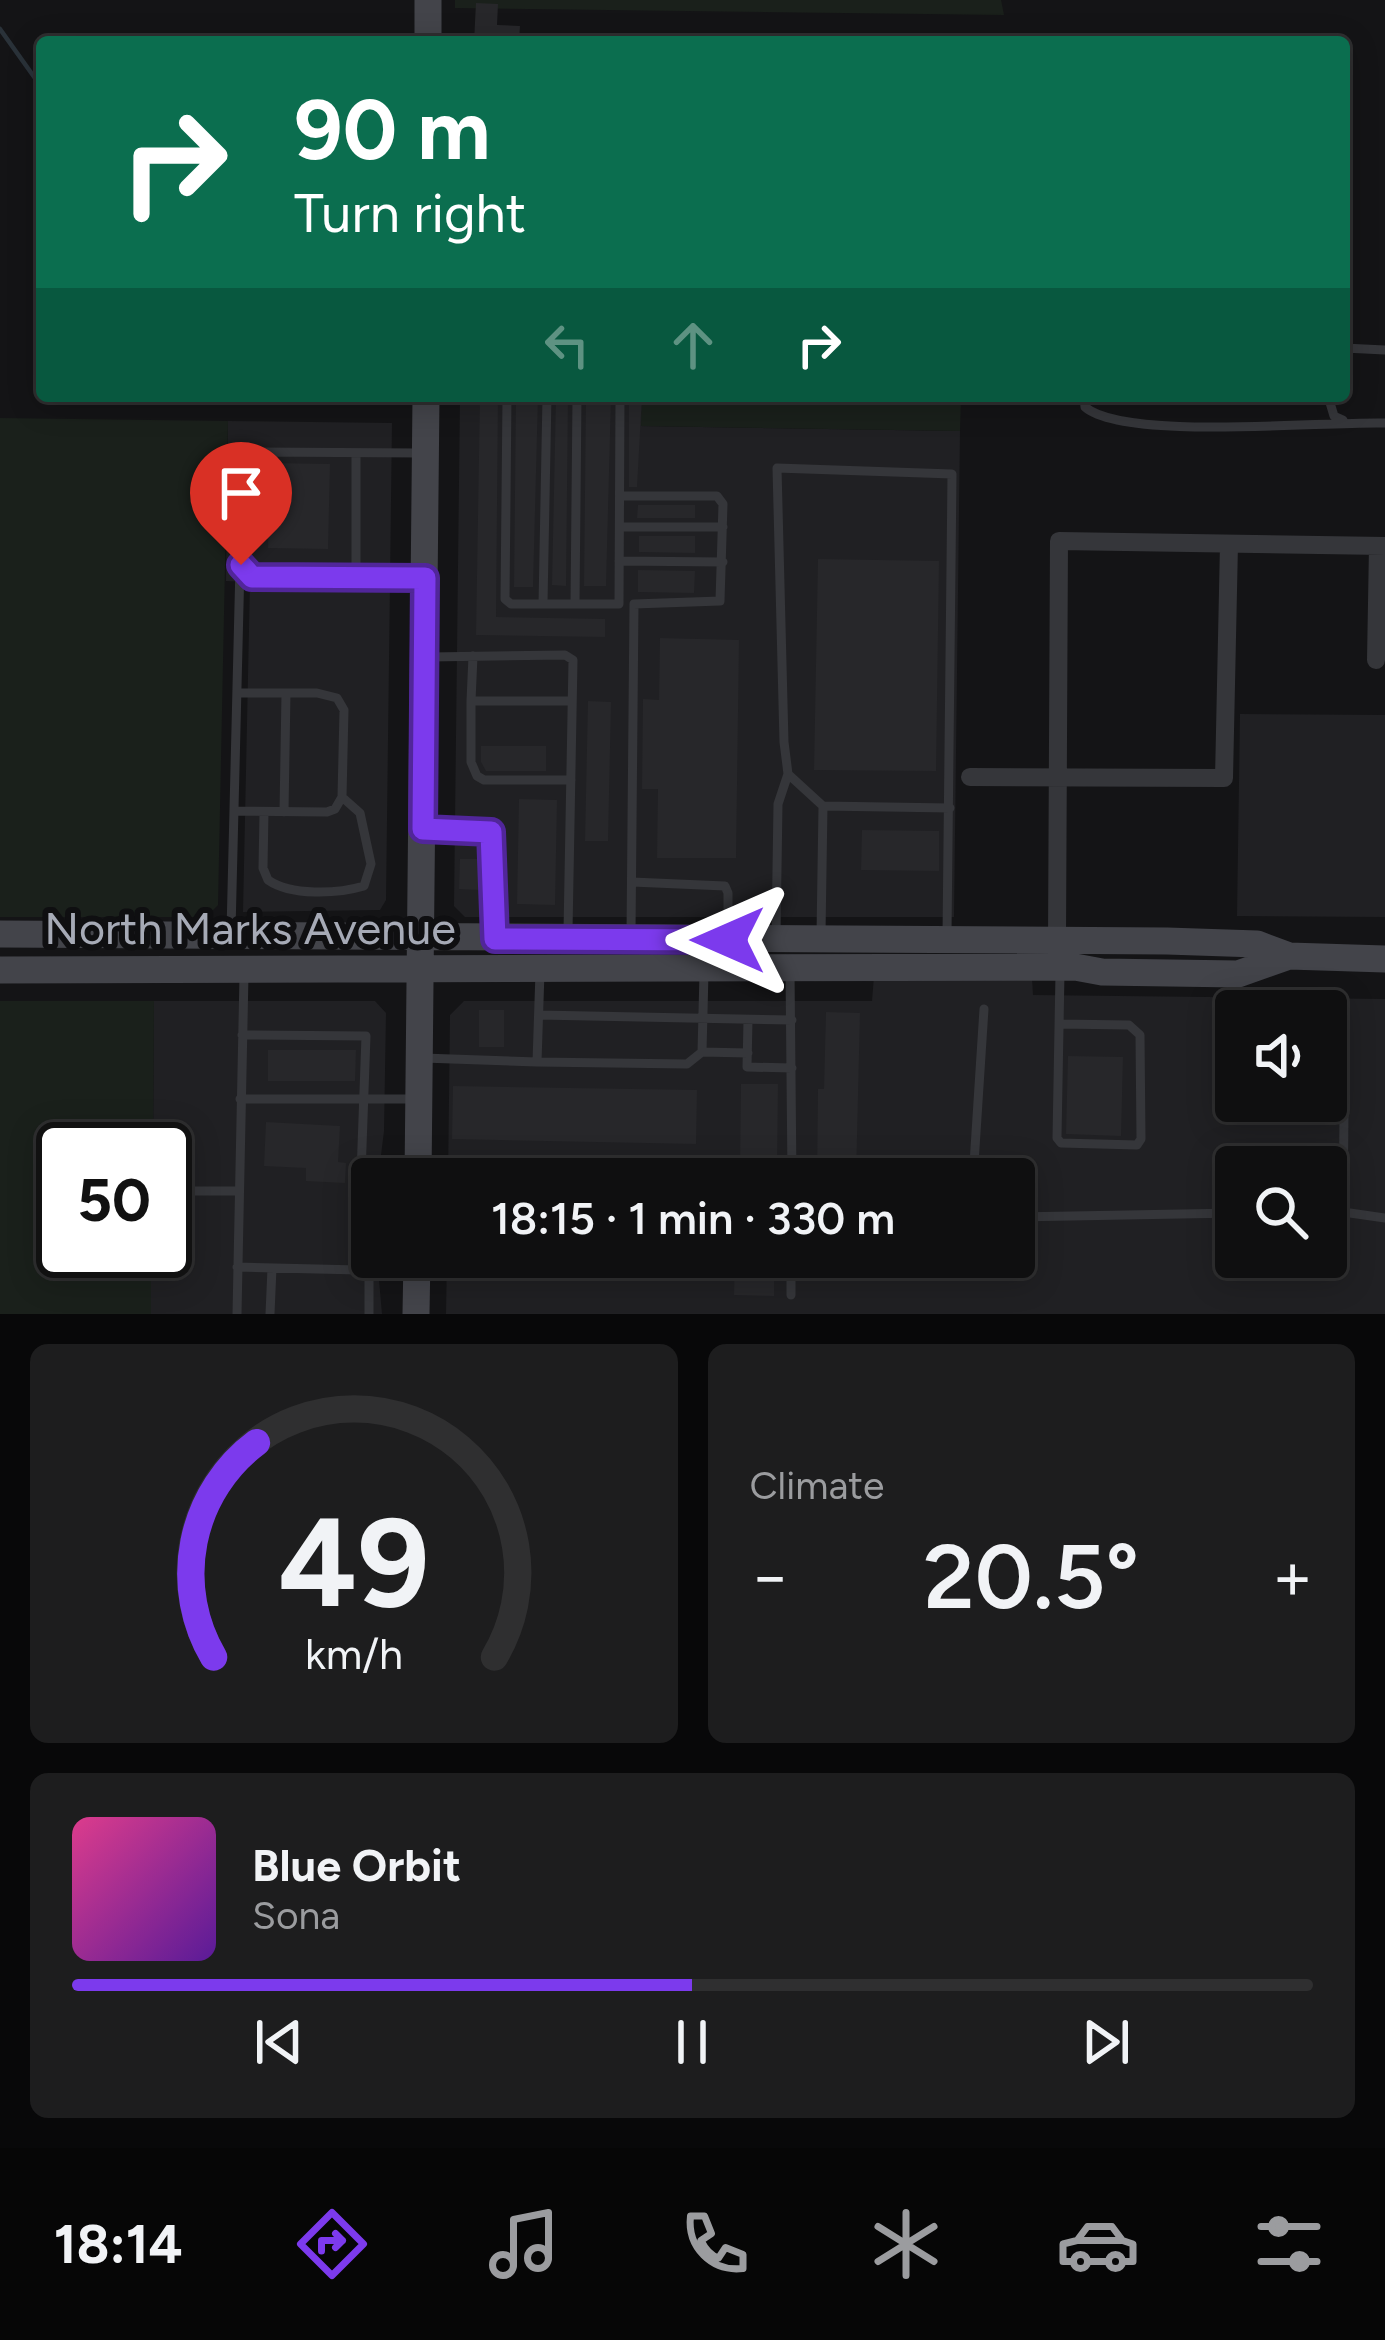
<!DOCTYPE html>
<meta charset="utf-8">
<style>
body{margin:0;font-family:Figtree,sans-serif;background:#1d1d1e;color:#f1f3f6;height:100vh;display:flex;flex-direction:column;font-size:45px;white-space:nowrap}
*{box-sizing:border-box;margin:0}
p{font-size:39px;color:#9b9c9f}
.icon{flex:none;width:66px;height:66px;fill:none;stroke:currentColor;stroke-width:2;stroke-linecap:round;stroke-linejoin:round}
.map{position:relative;height:1314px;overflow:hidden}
.sheet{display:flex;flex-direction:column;gap:30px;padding:30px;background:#080809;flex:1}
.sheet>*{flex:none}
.banner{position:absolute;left:36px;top:36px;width:1314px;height:366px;border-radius:12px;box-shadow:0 6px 30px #0003,0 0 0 3px #2f2f30;background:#0b6e4f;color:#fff;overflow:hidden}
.fabs{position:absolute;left:1215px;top:990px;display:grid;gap:24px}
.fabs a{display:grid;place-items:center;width:132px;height:132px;border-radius:12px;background:#0f0f10;box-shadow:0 6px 30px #0003,0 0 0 3px #2f2f30;font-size:60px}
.speed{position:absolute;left:36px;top:1122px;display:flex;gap:24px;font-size:60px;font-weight:700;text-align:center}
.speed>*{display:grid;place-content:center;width:156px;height:156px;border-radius:50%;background:#0f0f10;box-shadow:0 6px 30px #0003,0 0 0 3px #2f2f30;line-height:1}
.speed .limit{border:6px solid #111;border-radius:18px;background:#fff;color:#111}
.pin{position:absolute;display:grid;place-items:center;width:102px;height:102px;color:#fff;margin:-123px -51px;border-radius:50% 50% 50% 0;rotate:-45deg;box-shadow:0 0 12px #0007}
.pin .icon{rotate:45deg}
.me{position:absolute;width:132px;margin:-66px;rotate:270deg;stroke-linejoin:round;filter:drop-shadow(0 0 9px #0008)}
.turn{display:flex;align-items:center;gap:42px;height:252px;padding:0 60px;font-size:54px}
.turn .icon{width:156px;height:156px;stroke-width:2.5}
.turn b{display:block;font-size:84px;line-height:102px}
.lanes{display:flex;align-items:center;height:114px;padding:0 60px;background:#0003;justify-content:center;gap:60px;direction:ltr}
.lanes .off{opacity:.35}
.big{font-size:90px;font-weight:600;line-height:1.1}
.sheet .card{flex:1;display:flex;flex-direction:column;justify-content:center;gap:18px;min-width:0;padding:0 42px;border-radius:18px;background:#1d1d1e}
.sheet .dial{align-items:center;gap:0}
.dial svg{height:312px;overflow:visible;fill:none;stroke:#2f2f30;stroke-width:7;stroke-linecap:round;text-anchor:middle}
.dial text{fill:#f1f3f6;stroke:none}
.song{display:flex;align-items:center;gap:36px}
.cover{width:144px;height:144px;border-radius:18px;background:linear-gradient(135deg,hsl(330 70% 55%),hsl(270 70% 35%))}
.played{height:12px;border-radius:6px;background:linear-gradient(90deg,#7c3aed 50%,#2f2f30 50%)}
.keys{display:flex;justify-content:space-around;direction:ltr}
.heat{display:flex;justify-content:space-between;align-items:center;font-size:66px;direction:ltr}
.sheet .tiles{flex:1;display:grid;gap:30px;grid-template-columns:1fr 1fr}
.card:last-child{grid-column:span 2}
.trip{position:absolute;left:351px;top:1158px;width:684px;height:120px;border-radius:12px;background:#0f0f10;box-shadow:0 6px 30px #0003,0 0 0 3px #2f2f30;font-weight:600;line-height:120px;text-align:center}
.menu{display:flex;height:192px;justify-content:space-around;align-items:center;background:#060606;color:#9b9c9f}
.menu .icon{width:84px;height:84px}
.menu .current{color:#7c3aed}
.menu b{font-size:54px;color:#f1f3f6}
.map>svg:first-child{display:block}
.built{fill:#202023;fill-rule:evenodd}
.green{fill:#1a201b}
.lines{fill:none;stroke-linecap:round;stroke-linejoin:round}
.stream{stroke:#2a3239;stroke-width:4.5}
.building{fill:#27272a}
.lane{stroke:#35363a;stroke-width:9}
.street{stroke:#35363a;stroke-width:18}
.secondary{stroke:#43444a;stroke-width:27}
.route-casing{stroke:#51269a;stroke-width:30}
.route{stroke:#7c3aed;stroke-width:21}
.labels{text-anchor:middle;stroke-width:12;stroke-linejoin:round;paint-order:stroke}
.street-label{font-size:45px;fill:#a6aab6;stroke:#0f0f11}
</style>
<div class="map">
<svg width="1385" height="1314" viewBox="0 0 1385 1314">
<rect width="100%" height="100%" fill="#141416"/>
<path class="built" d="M 460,396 L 642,396 L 642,426 L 960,431 L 954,917 L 465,917 L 454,906 Z
M 228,421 L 392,423 L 386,900 L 380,910 L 243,912 L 250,582 L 226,581 Z
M 1240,714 L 1385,715 L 1385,917 L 1237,916 Z
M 874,976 L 1032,978 L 1033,995 L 1385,999 L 1385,1314 L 446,1314 L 447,1257 L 1014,1257 L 1014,1179 L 448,1179 L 450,1015 L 464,1001 L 872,1001 ZM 1236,1011 L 1326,1011 L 1326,1101 L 1236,1101 ZM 1236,1167 L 1326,1167 L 1326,1257 L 1236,1257 Z
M 154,1001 L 375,1001 L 386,1013 L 384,1131 L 378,1179 L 372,1179 L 372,1257 L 377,1257 L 382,1314 L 151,1314 L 151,1251 L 165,1251 L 165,1149 L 153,1149 Z"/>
<path class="green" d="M 455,0 L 1001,0 L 1004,15 L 455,8 Z
M 642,396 L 961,396 L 960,431 L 641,426 Z
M 0,418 L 228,421 L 218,905 L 206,917 L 0,917 Z
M 0,1001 L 154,1001 L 153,1149 L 63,1149 L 63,1251 L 151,1251 L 151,1314 L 0,1314 Z"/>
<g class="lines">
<path class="stream" d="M 0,29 L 42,88"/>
</g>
<path class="building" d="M 476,3 L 498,4 L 497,25 L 520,26 L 519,42 L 474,42 Z
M 480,396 L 498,396 L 496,617 L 605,619 L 605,637 L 476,635 Z
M 516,396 L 538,396 L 533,587 L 514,587 Z
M 556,396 L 568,396 L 566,586 L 552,585 Z
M 586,396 L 611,396 L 606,586 L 584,586 Z
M 629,396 L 642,396 L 637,487 L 629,487 Z
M 270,463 L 330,464 L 328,549 L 268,548 Z
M 638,505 L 695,505 L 695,518 L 637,518 Z
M 639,536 L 695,536 L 695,553 L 639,552 Z
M 818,559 L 939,561 L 936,771 L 814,770 Z
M 638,570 L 695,571 L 694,593 L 638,592 Z
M 660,638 L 739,640 L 736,858 L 657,858 L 658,789 L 642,789 L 643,699 L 659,700 Z
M 588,701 L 611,702 L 608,841 L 585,841 Z
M 481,746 L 546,746 L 546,771 L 486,771 L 481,762 Z
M 519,799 L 557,800 L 555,905 L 517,904 Z
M 862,830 L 939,831 L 939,871 L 861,870 Z
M 460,859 L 480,859 L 480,890 L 459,889 Z
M 479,1010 L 504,1010 L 504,1047 L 479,1047 Z
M 826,1012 L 860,1013 L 856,1179 L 817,1179 L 818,1089 L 824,1089 Z
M 268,1050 L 356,1050 L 355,1081 L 268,1081 Z
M 1068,1056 L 1123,1057 L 1121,1136 L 1066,1134 Z
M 741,1084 L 778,1084 L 777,1169 L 740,1168 Z
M 453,1086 L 697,1090 L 696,1144 L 452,1139 Z
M 266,1122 L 340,1126 L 338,1162 L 346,1163 L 345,1183 L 306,1181 L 306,1168 L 264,1166 Z
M 735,1257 L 774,1257 L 774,1296 L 734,1295 Z"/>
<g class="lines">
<path class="lane" d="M 1344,348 L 1385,350
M 507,396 L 505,599 L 511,604 L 619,604 L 620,396
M 1084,396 L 1085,407 C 1124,441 1324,421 1385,423
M 1328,396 L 1334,416 L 1343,420
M 356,453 L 356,577
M 420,453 L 257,452 L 243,460 L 240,565 L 252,577 L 420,577
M 620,496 L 717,496 L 723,504 L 720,601 L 634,604 L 631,934
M 620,527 L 723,527
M 619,561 L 723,562
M 543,604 L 547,396
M 575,604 L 577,396
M 473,656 L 471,701 L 572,701
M 430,657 L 565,655 L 573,660 L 568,931
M 471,701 L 471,762 L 477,776 L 484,780 L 571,780
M 788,774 L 784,742 L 777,468 L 952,474 L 947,935
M 823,806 L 950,808
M 234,811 L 327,812 L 335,809 L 342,797 L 344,710 L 337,698 L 317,693 L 237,693
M 264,812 L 263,868 L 268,880 C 291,896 337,894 364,886 L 371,864 L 360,813 L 342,797
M 284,812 L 286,693
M 423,829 L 491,833 L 495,933
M 632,882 L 725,886 L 728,893 L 728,937
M 231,931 L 240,565
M 776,934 L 778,804 L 788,774 L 823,806 L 821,934
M 720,958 L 756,952
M 790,970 L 792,1179
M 540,972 L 537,1062 L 687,1064 L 702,1052 L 704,973
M 539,1015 L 792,1020
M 748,1020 L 747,1067 L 792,1068
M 1059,1024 L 1129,1025 L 1140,1035 L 1141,1139 L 1137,1145 L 1061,1143 L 1057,1138 L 1060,973
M 242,1035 L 366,1036 L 361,1174 L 417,1175
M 702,1052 L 748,1053
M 423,1058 L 537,1062
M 240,1099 L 414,1099
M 361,1174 L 359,1270 L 414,1273
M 973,1179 L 984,1009
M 175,1191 L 239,1191
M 1326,1212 L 1343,1212 L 1345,1016
M 1343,1212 L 1385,1218
M 1014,1217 L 1236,1213
M 237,1267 L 359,1270
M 791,1295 L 791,1257
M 237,1314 L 244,975
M 270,1314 L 272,1268
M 369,1314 L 369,1271"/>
<path class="street" d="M 1376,660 L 1378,546
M 970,777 L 1224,778 L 1229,544
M 1057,940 L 1059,541 L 1385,546"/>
<path class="secondary" d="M 428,42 L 428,0
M 0,934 L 1167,941 L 1257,944 L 1289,956 L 1385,959
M 0,970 L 1075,967 L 1102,972 L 1238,974 L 1289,956
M 418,1179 L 426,396
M 416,1314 L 417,1257"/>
</g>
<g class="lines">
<defs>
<path id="route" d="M 241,565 L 252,577 L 425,578 L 423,829 L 491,832 L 495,939 L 728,940"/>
</defs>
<use href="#route" class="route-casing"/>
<use href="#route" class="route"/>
</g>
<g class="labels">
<g class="street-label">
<text x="250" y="944">North Marks Avenue</text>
</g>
</g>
</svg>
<div class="fabs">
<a><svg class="icon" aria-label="sound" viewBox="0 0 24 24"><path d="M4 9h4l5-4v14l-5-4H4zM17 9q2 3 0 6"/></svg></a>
<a><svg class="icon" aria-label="search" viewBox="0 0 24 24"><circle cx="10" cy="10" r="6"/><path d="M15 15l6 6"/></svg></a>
</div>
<div class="speed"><div class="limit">50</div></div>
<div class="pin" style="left:241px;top:565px;background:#d93025"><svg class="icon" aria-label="arrive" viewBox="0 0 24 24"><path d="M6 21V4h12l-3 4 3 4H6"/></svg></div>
<svg class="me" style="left:728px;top:940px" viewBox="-20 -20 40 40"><path d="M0-17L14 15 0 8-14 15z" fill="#7c3aed" stroke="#fff" stroke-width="4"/></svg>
<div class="trip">18:15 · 1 min · 330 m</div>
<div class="banner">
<div class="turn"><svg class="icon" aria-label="right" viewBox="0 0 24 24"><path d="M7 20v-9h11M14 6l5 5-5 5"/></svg><div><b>90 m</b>Turn right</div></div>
<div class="lanes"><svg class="icon off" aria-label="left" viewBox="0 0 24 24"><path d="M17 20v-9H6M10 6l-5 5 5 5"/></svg><svg class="icon off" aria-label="ahead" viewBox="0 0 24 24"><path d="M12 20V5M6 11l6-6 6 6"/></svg><svg class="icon" aria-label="right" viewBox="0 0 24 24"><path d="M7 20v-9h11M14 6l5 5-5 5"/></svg></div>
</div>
</div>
<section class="sheet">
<div class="tiles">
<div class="card dial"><svg viewBox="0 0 100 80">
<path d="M14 69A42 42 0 1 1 86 69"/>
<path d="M14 69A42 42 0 0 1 25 14" stroke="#7c3aed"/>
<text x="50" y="56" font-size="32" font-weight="700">49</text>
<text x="50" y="72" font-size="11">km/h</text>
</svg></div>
<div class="card"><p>Climate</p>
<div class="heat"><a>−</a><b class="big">20.5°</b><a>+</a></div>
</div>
<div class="card">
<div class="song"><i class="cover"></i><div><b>Blue Orbit</b><p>Sona</p></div></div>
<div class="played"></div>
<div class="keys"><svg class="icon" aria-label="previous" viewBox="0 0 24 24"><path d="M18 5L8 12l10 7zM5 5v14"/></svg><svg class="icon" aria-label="pause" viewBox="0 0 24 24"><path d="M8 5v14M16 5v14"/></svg><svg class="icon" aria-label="next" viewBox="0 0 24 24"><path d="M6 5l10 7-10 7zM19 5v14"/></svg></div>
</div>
</div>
</section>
<nav class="menu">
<b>18:14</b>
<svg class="icon current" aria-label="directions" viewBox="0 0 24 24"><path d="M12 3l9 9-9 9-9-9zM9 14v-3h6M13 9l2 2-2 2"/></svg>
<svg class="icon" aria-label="music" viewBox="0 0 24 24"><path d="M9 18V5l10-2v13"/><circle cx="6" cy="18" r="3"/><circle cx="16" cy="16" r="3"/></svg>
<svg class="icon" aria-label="phone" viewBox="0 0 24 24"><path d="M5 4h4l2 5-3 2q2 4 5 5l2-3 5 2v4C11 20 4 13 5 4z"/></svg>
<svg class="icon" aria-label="climate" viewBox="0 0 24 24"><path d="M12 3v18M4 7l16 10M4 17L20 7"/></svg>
<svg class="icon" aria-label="car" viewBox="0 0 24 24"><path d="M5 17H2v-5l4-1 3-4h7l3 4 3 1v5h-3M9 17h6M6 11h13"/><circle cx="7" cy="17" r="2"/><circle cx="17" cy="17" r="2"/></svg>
<svg class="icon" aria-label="filters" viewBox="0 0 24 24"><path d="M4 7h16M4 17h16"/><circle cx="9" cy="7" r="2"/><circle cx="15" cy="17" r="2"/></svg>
</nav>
